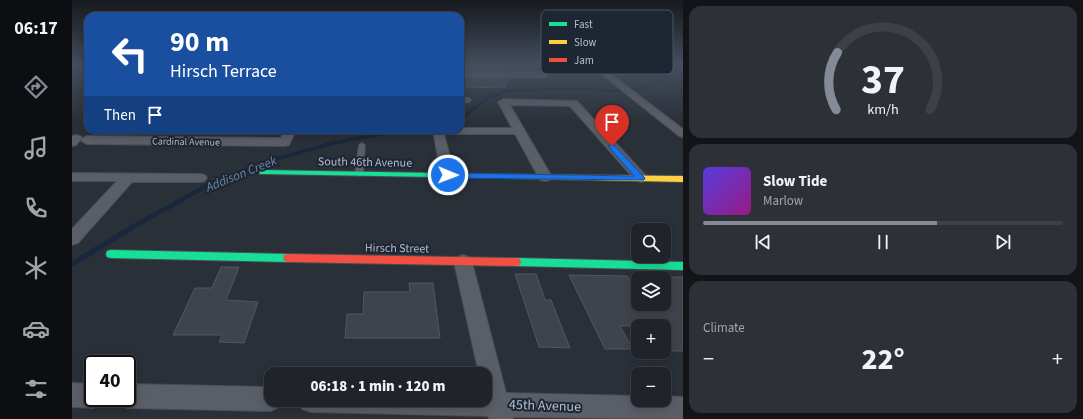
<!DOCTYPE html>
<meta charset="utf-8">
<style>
body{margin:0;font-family:"Source Sans 3",sans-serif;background:#2d3036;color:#f1f3f6;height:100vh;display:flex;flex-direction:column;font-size:15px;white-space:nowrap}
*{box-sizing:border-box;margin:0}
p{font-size:13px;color:#a2a4a8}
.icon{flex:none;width:22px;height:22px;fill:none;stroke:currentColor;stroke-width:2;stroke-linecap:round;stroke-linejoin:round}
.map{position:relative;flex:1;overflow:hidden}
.details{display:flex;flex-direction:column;gap:6px;padding:6px;background:#121417;width:400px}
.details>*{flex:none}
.top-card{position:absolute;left:12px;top:12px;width:380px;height:122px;border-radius:12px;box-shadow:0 2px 10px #0003,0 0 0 1px #3d4147;background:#1a4fa0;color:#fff;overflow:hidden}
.buttons{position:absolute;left:559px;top:223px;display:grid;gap:8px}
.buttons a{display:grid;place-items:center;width:40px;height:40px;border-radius:8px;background:#20242a;box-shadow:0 2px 10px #0003,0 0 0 1px #3d4147;font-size:20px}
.speed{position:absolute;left:12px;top:355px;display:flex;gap:8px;font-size:20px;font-weight:700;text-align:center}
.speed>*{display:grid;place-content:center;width:52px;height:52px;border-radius:50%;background:#20242a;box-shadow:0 2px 10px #0003,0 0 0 1px #3d4147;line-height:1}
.speed .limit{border:2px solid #111;border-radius:6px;background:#fff;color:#111}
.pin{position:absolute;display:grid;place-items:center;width:34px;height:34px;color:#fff;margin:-41px -17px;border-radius:50% 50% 50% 0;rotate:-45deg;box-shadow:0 0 4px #0007}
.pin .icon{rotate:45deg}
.me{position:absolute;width:44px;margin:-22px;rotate:91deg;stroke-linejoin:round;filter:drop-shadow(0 0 3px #0008)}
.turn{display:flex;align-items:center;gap:14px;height:84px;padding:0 20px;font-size:18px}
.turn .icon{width:52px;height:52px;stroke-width:2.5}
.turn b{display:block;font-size:28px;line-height:34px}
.then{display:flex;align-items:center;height:38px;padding:0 20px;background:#0003;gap:8px;font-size:15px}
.big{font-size:30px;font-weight:800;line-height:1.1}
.details .card{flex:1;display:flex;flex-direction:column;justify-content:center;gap:6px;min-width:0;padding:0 14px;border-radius:12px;background:#2d3036}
.details .dial{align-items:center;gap:0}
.dial svg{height:104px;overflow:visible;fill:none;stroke:#3d4147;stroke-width:7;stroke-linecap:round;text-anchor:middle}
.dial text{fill:#f1f3f6;stroke:none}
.song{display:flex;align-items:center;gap:12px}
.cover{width:48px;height:48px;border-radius:6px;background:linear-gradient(135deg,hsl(250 70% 55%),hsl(310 70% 35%))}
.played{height:4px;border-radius:2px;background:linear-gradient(90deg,#848b96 65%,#3d4147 65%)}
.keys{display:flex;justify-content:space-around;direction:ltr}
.heat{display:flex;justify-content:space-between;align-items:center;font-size:22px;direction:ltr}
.trip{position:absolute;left:192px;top:367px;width:228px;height:40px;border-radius:12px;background:#20242a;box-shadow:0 2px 10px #0003,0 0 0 1px #3d4147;font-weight:800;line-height:40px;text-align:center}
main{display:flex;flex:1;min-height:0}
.menu{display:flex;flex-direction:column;width:72px;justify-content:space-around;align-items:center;background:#0d0e11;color:#a2a4a8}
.menu .icon{width:28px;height:28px}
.menu .on{color:#848b96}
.menu b{font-size:18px;color:#f1f3f6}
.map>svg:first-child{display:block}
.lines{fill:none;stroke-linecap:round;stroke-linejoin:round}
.stream-far3{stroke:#19273c;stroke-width:2.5}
.stream-far2{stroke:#19273c;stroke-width:3.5}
.stream-far1{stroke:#19273c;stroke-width:4.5}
.stream{stroke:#19273c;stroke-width:5.5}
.building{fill:#3f444c;stroke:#52575f}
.lane-casing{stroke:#484c55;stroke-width:2}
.street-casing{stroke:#484c55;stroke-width:2}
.fast-casing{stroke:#484c55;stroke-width:2}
.slow-casing{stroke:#484c55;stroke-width:2}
.jam-casing{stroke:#484c55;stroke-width:2}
.lane{fill:#5a5e66;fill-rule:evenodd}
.street{fill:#5a5e66;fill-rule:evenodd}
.fast{fill:#16e098;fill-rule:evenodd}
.slow{fill:#ffcf43;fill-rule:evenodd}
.jam{fill:#f24e42;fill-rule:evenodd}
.route{fill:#1a73e8;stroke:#114b97}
.labels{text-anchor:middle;stroke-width:4;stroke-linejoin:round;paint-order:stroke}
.far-street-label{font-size:10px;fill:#b4bcc9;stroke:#1d2633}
.street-label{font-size:12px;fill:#b4bcc9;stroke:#1d2633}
.water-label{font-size:13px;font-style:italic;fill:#6d86a8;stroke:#1d2633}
.near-street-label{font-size:14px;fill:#b4bcc9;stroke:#1d2633}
.key{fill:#1d2633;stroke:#4a5360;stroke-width:1}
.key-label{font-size:11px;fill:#b4bcc9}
</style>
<main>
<nav class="menu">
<b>06:17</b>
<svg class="icon on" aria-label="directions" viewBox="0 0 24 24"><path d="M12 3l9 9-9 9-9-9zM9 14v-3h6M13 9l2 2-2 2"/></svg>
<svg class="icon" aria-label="music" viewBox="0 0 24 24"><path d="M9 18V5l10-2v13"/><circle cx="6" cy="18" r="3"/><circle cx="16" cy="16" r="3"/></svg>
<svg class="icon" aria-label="phone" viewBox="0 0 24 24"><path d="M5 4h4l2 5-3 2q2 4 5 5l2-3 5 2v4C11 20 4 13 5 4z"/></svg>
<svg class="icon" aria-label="climate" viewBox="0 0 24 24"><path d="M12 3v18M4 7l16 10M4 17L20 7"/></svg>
<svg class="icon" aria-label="car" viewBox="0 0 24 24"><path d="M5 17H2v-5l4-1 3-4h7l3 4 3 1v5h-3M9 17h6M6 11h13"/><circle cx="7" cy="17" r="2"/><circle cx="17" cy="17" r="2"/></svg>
<svg class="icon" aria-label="filters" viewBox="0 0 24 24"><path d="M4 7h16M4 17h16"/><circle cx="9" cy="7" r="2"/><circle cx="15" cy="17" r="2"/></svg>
</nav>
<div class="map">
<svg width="611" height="419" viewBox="0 0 611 419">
<rect width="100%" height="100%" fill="#2a3038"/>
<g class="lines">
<path class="stream-far3" d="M 403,108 L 416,98 L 434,91 L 500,88 L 544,91 L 574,87 L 587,83 L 599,65"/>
<path class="stream-far2" d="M 388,119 L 404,107
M 194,162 L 261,143 L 331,130"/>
<path class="stream-far1" d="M 57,229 L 138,184 L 198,161"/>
<path class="stream" d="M 0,264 L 59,228"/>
</g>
<path class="building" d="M 388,65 L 395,67 L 403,65 L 412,67 L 421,65 L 427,67 L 429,70 L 388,70 Z
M 388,78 L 434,79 L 436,83 L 432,83 L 434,87 L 388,88 Z
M 149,267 L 167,267 L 154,300 L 186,302 L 172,343 L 147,342 L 150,335 L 101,335 L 123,288 L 140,288 Z
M 443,274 L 464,274 L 473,300 L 479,300 L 498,348 L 467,347 Z
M 497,275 L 555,276 L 566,295 L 566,304 L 572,305 L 592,305 L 592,277 L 611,277 L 611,351 L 592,351 L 592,326 L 548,326 L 561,349 L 533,349 Z
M 337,283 L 361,283 L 368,338 L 273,338 L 275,314 L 291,314 L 292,292 L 338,292 Z"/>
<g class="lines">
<defs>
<path id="lane" d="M 0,65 L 16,65 L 16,66 L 0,66 Z
M 290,143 L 293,145 L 291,174 L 287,176 L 283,174 L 287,145 Z"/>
<path id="street" d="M 518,65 L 527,65 L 611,129 L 611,137 L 607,136 Z
M 388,71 L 472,72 L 476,75 L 472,78 L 388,77 Z
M 388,97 L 397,98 L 399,100 L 397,102 L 388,103 Z
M 431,99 L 505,101 L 576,178 L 574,181 L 569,182 L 564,181 L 498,106 L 438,105 L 480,177 L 478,180 L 473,181 L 468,180 L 443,134 L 372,134 L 383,175 L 381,178 L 371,178 L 369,175 L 361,130 L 388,130 L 388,128 L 440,128 L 426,102 Z
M 212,130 L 224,130 L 217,145 L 213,146 L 15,144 L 11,142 L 9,140 L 11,138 L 15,136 L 209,138 Z
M 4,135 L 8,136 L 10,138 L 4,145 L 0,146 L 0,136 Z
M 0,173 L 128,174 L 133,175 L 135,178 L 133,181 L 128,182 L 60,182 L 6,243 L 0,245 L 0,229 L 45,181 L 0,181 Z
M 391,255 L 397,257 L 400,262 L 434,393 L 566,396 L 566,400 L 592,400 L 592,396 L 611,397 L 611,419 L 441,417 L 441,419 L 417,419 L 416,416 L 239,412 L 230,409 L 227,400 L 413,400 L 413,374 L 407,374 L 382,262 L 385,257 Z
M 0,383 L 21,384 L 21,398 L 32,398 L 29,404 L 21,408 L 0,407 Z
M 55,384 L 199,387 L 199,400 L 211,400 L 207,407 L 199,411 L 55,408 L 47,404 L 44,398 L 55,398 Z"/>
<path id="fast" d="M 188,170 L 422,174 L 426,176 L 422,178 L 191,174 L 188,174 L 187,172 Z
M 39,250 L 216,254 L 220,255 L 221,258 L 220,261 L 216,262 L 39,258 L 35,257 L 34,254 L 35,251 Z
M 444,258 L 611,262 L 611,270 L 444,266 L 440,265 L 439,262 L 440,259 Z"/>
<path id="slow" d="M 419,174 L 611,176 L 611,182 L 422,178 L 419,178 L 418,176 Z"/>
<path id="jam" d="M 216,254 L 444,258 L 448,259 L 449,262 L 448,265 L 444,266 L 216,262 L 212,261 L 211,258 L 212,255 Z"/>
</defs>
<use href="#lane" class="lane-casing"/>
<use href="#street" class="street-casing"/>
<use href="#fast" class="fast-casing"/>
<use href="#slow" class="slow-casing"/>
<use href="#jam" class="jam-casing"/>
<use href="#lane" class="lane"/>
<use href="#street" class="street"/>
<use href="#fast" class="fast"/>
<use href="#slow" class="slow"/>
<use href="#jam" class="jam"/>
</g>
<linearGradient id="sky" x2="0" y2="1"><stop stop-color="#171a1f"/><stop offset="0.53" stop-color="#444e5e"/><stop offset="1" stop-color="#444e5e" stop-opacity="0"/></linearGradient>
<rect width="611" height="123" fill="url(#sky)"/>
<path class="route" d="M 540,144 L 542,145 L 572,177 L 573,178 L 572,180 L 376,178 L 372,175 L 376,173 L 562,176 L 536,146 Z"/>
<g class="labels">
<g class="far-street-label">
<text transform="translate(114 141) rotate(1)" y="4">Cardinal Avenue</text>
</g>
<g class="street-label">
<text transform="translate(293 162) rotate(1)" y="4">South 46th Avenue</text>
<text transform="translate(325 248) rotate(1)" y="4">Hirsch Street</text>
</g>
<g class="water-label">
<text transform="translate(169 173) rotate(-22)" y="5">Addison Creek</text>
</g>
<g class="near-street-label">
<text transform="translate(473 405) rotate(2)" y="5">45th Avenue</text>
</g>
</g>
<rect x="469" y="10" width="132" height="64" rx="6" class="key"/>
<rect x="477" y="22" width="18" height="4" fill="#16e098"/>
<rect x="477" y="40" width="18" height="4" fill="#ffcf43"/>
<rect x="477" y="58" width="18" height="4" fill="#f24e42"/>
<g class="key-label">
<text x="502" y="28">Fast</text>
<text x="502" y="46">Slow</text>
<text x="502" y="64">Jam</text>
</g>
</svg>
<div class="buttons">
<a><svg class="icon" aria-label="search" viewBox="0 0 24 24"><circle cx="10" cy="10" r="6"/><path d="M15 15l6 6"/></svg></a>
<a><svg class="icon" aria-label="layers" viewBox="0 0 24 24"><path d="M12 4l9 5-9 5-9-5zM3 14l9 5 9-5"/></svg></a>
<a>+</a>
<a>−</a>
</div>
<div class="speed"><div class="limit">40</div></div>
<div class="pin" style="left:540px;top:146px;background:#d93025"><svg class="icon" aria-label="arrive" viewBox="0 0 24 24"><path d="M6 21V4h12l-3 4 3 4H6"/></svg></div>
<svg class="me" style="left:376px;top:175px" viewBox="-20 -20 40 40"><circle r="17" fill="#1a73e8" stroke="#fff" stroke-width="3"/><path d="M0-11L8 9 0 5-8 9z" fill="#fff"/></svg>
<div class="trip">06:18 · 1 min · 120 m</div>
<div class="top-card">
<div class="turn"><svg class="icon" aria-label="left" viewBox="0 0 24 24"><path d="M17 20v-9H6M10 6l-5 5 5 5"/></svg><div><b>90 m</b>Hirsch Terrace</div></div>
<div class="then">Then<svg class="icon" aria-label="arrive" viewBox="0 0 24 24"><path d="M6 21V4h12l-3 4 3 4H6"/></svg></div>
</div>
</div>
<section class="details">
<div class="card dial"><svg viewBox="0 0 100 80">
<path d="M14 69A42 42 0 1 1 86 69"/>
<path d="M14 69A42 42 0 0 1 15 25" stroke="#848b96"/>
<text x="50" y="56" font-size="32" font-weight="700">37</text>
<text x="50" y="72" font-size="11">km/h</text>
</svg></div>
<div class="card">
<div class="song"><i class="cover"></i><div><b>Slow Tide</b><p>Marlow</p></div></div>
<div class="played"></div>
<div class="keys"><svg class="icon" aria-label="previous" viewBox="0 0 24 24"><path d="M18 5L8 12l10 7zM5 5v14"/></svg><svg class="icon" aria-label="pause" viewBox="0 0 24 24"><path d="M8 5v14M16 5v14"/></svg><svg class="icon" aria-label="next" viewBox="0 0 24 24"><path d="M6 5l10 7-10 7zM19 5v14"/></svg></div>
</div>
<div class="card"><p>Climate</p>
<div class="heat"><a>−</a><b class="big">22°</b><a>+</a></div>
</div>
</section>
</main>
